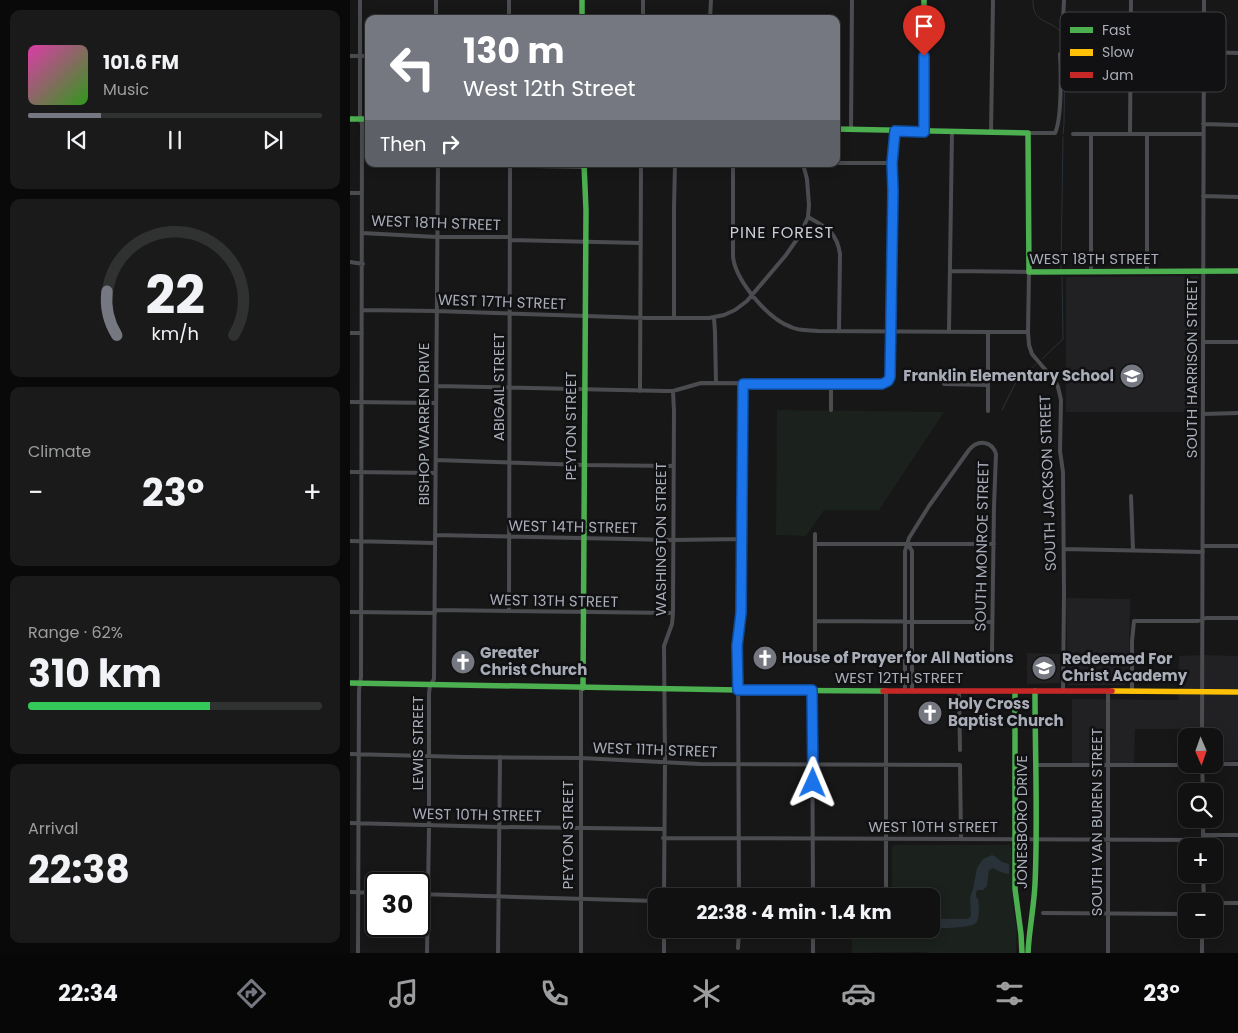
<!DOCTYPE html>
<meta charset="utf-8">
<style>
body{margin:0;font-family:Poppins,sans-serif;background:#1a1a1a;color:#f1f3f6;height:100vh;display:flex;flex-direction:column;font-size:19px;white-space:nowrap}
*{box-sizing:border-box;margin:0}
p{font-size:16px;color:#9c9d9f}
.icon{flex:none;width:28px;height:28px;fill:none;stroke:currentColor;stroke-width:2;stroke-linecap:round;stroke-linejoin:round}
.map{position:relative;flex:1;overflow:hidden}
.sheet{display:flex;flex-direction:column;gap:10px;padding:10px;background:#090909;width:350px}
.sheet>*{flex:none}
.top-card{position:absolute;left:15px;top:15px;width:475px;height:152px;border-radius:10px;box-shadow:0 2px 12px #0003,0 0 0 1px #303131;background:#757880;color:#fff;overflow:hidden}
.needle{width:32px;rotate:178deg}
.controls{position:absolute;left:828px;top:728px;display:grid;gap:10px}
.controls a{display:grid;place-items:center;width:45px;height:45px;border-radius:10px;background:#111;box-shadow:0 2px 12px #0003,0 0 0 1px #303131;font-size:25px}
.speed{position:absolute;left:15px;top:872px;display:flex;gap:10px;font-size:25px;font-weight:700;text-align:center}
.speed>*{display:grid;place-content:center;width:65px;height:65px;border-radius:50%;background:#111;box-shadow:0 2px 12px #0003,0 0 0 1px #303131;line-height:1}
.speed .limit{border:2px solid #111;border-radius:8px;background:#fff;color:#111}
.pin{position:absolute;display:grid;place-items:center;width:42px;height:42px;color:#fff;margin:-51px -21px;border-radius:50% 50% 50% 0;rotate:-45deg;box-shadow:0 0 5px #0007}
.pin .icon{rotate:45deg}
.me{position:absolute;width:55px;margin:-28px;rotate:1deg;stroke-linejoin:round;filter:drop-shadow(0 0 4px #0008)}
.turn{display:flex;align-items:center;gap:18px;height:105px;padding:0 15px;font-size:22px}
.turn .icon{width:65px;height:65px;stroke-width:2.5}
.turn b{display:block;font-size:35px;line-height:42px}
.then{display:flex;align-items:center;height:48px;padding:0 15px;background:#0003;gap:10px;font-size:19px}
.big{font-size:38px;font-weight:700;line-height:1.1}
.sheet .widget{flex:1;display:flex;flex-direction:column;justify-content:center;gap:8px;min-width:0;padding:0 18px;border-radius:10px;background:#1a1a1a}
.sheet .dial{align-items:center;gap:0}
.dial svg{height:130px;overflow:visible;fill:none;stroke:#303131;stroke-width:7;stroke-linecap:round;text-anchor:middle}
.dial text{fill:#f1f3f6;stroke:none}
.song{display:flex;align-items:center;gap:15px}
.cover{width:60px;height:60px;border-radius:8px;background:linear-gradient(135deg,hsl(320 70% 55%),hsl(110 70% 35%))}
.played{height:5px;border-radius:2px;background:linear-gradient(90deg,#757880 25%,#303131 25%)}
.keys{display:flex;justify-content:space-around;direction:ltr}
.heat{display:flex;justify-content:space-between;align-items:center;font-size:28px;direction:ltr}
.charge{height:8px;border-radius:4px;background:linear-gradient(90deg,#34c759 62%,#303131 0)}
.trip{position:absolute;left:298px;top:888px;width:292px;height:50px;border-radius:10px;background:#111;box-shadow:0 2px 12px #0003,0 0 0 1px #303131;font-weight:700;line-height:50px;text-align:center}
.tabs{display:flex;height:80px;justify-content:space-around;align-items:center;background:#070707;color:#9c9d9f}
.tabs .icon{width:35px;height:35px}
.tabs .current{color:#757880}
.tabs b{font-size:22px;color:#f1f3f6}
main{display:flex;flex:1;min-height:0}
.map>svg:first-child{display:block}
.built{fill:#212124}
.green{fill:#1b211c}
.water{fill:#2a3239}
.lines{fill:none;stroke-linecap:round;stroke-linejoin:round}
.stream{stroke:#2a3239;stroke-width:1}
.street{stroke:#4b4c50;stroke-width:4}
.fast{stroke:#4caf50;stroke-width:5.5}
.slow{stroke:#ffc107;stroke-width:5.5}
.jam{stroke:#c62828;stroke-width:5.5}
.route-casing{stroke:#114b97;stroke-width:12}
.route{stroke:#1a73e8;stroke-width:9}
.labels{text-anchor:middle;stroke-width:5;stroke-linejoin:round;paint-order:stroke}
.street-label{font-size:15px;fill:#a8adb8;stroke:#111113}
.poi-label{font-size:15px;font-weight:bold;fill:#a8adb8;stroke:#111113;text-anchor:start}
.neighbourhood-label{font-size:16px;letter-spacing:1px;fill:#c9ccd4;stroke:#111113}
.key{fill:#111113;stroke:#3e4045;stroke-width:1}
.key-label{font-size:14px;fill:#a8adb8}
</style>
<main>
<section class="sheet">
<div class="widget">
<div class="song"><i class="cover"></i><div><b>101.6 FM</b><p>Music</p></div></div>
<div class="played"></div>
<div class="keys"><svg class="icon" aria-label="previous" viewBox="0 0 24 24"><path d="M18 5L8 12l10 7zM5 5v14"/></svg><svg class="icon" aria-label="pause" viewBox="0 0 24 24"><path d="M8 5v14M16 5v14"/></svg><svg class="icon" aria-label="next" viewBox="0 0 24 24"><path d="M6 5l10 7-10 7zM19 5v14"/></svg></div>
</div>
<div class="widget dial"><svg viewBox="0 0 100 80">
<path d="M14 69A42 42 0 1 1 86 69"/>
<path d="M14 69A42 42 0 0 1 8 42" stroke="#757880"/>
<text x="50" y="56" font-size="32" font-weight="700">22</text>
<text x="50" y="72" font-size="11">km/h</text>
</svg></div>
<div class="widget"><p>Climate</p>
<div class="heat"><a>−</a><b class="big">23°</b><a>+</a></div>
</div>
<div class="widget"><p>Range · 62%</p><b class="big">310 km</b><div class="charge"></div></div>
<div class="widget"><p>Arrival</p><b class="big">22:38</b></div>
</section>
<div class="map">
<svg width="888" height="953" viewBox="0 0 888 953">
<rect width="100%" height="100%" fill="#171717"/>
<path class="built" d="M 849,276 L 848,412 L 716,412 L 716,277 Z
M 716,598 L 780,599 L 779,683 L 775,683 L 775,685 L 718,685 Z
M 677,653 L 710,654 L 710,683 L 677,684 Z
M 853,655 L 888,656 L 888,760 L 864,763 L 864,736 L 852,736 L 852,729 L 785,729 L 784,765 L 722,765 L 722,699 L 828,700 L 829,656 Z"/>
<path class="green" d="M 427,410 L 594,412 L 529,510 L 474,510 L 456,536 L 426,535 Z
M 543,845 L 660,845 L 661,849 L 663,904 L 667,930 L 666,953 L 580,953 L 569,952 L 502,953 L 502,929 L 581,929 L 581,896 L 542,896 L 542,847 Z"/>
<path class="water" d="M 642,855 L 646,857 L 652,862 L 659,864 L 659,874 L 653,873 L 643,868 L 639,870 L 637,886 L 633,890 L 628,890 L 626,892 L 626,897 L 628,899 C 629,904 630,919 626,923 C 621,928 588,929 581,927 L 581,919 L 618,919 L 621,916 L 620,898 L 623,889 L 627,868 L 633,859 Z"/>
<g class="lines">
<path class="stream" d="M 683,0 C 682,21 695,19 708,29 C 713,33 714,39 715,44 L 714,124 L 713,134
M 711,269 L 713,137
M 692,359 L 713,339 L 712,277
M 652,410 L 666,382 L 686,364"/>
<path class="street" d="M 86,19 L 86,0
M 159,19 L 159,0
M 293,19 L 293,0
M 360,19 L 361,0
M 713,22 L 714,0
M 853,52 L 888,53
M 0,56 L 19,56
M 721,62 L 780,63
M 853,124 L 888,125
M 501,129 L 502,0
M 641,133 L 643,0
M 678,133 L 705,133 C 712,119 711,70 710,54
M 723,134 L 853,134
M 780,134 L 781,0
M 797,134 L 797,272
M 486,163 L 542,163
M 82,164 L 234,167
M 383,164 L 383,257 C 386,281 418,319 441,327 C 449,331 459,330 468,331 L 638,332 L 678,332
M 0,193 L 12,193
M 853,196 L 888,197
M 458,217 C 476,227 487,232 490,254 L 489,330
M 12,233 L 87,237 L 160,237
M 160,240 L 291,243
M 0,262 L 13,264
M 600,271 L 679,272 L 678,332 L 679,345 L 682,354 L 705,381 L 708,387 L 711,400 L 710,451 L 713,472 L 714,593 L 713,691
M 741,272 L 741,134
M 13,310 L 86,311 L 298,318 L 359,318 L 374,315 L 385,310 L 397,301 L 436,255 L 450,235 L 458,217 L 459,205 L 457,179 L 453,164
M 324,318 L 324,208 L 325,164
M 364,318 L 365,332 L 366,383
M 599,331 L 602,132
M 0,333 L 12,333
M 854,342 L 888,342
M 481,383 L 481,410
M 594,384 L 638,385
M 86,386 L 315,391 L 323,391 L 351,383 L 532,384 L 539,380 L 541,374 L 542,163 L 545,131
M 290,391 L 291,164
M 0,402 L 86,403
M 638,411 L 638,332
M 853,414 L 888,413
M 86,460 L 234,465 L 323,466
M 0,472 L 85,473
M 781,496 L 783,550
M 85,535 L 323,540 L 392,539
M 0,541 L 85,543
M 465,544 L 644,544
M 558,544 L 562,551 L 562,690
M 853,546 L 888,546
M 714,549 L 853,552
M 85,610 L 323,613
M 159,611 L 160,164
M 0,612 L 85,613
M 465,621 L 642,622
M 465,651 L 465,534
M 231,687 L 231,953
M 462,690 L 463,896
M 555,690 L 555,551 L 559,538 L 579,506 L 619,450 C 628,439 642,441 646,454 L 644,506 L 642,651
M 609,691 L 610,750
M 782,692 L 782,641 L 784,621 L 848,621 L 856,618 L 888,618
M 852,736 L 854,0
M 0,754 L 114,757 L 231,758 L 350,764 L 610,765 L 611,838
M 852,764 L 853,791
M 864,764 L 888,764
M 685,765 L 845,765 L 858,764
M 853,819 L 853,846
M 0,823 L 149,827 L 314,829
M 853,835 L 888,835
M 313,838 L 853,840
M 853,874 L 854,901
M 0,892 L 26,893
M 69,894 L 306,901
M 314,896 L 315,761 L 314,646 L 322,624 L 323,613 L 324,411 L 323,391
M 389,896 L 388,664 L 387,646 L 391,613 L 393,384
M 536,896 L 536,690
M 864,903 L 888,903
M 693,913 L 836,914
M 463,929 L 463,953
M 852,929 L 852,953
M 388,948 L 389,929
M 8,953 L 9,690 L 11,677 L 12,124 L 10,116 L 10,0
M 77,953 L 79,829 L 79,693 L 80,686 L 84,679 L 88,164
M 148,953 L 150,757
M 314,953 L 314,929
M 758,953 L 758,692"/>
<path class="fast" d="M 232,0 L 232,19
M 574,0 L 574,132
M 0,119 L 19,119
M 486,129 L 678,133 L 679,272 L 888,271
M 0,683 L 388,690 L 533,691
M 233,688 L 236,210 L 234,164
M 665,692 L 665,889 L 671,934 L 672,953
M 678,953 C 679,930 684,907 685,884 C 688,820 685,755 685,691"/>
<path class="slow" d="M 762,691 L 888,692"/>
<path class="jam" d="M 533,691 L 762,691"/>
</g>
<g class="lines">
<defs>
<path id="route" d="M 463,783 L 462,690 L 388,690 L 387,646 L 391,613 L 393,384 L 532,384 L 538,381 L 540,377 L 543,191 L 542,163 L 545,131 L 574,132 L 574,56"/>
</defs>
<use href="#route" class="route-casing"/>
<use href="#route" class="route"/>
</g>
<defs>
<symbol id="school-disc" viewBox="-11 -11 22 22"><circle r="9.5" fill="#757880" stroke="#111113"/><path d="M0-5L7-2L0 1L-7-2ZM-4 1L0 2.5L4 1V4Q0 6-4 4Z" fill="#fff"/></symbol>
<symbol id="church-disc" viewBox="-11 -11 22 22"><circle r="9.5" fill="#757880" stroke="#111113"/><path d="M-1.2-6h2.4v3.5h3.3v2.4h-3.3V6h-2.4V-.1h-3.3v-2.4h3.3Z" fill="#fff"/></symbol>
</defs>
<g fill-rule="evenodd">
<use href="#school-disc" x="768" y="362" width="28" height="28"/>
<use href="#church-disc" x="401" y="644" width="28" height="28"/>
<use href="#church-disc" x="99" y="648" width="28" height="28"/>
<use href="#school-disc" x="680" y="654" width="28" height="28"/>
<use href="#church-disc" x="566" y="699" width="28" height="28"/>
</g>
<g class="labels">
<g class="street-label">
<text transform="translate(86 223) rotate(2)" y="5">WEST 18TH STREET</text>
<text x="744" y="264">WEST 18TH STREET</text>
<text transform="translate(152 302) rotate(2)" y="5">WEST 17TH STREET</text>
<text transform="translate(842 368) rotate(-90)" y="5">SOUTH HARRISON STREET</text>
<text transform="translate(149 387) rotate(-90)" y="5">ABIGAIL STREET</text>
<text transform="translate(74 424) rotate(-90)" y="5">BISHOP WARREN DRIVE</text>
<text transform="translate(221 426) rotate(-90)" y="5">PEYTON STREET</text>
<text transform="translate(698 483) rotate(-92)" y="5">SOUTH JACKSON STREET</text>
<text transform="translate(223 527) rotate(1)" y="5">WEST 14TH STREET</text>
<text transform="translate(311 539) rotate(-90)" y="5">WASHINGTON STREET</text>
<text transform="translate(632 546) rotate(-89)" y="5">SOUTH MONROE STREET</text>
<text transform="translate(204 601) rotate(1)" y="5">WEST 13TH STREET</text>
<text x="549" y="683">WEST 12TH STREET</text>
<text transform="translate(68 743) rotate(-90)" y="5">LEWIS STREET</text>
<text transform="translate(305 750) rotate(2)" y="5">WEST 11TH STREET</text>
<text transform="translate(127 815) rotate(1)" y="5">WEST 10TH STREET</text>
<text transform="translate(672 822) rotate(-90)" y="5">JONESBORO DRIVE</text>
<text transform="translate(747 822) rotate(-90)" y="5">SOUTH VAN BUREN STREET</text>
<text x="583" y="832">WEST 10TH STREET</text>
<text transform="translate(218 835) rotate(-90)" y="5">PEYTON STREET</text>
</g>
<g class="poi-label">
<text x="764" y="381" text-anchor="end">Franklin Elementary School</text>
<text x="130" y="658">Greater<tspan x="130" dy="17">Christ Church</tspan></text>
<text x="432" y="663">House of Prayer for All Nations</text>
<text x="712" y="664">Redeemed For<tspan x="712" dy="17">Christ Academy</tspan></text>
<text x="598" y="709">Holy Cross<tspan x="598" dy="17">Baptist Church</tspan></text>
</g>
<g class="neighbourhood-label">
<text x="432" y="238">PINE FOREST</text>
</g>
</g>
<rect x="710" y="12" width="166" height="80" rx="8" class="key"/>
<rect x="720" y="27" width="23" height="6" fill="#4caf50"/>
<rect x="720" y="49" width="23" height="7" fill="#ffc107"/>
<rect x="720" y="72" width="23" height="6" fill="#c62828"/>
<g class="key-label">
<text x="752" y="35">Fast</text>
<text x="752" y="57">Slow</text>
<text x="752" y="80">Jam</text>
</g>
</svg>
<div class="controls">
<a><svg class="needle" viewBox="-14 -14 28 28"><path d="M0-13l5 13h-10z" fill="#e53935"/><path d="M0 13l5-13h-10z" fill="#9c9d9f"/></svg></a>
<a><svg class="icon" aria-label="search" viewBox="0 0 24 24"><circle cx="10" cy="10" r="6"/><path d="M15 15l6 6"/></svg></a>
<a>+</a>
<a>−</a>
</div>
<div class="speed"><div class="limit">30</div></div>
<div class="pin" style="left:574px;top:56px;background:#d93025"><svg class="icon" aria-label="arrive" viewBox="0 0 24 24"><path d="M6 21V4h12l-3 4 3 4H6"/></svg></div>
<svg class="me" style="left:463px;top:783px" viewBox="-20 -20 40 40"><path d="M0-17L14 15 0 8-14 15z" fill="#1a73e8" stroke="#fff" stroke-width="4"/></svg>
<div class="trip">22:38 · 4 min · 1.4 km</div>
<div class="top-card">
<div class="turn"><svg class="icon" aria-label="left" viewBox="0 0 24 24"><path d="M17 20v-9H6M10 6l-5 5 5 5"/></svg><div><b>130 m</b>West 12th Street</div></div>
<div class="then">Then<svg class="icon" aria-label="right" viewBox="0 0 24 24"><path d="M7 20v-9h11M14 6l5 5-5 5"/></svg></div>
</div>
</div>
</main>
<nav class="tabs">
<b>22:34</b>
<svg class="icon current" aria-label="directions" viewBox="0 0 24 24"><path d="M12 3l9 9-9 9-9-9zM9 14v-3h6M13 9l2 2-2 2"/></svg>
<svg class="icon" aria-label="music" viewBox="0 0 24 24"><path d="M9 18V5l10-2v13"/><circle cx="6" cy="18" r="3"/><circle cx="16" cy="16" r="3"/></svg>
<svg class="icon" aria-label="phone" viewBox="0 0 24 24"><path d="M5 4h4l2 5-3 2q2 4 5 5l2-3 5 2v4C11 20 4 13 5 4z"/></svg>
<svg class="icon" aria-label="climate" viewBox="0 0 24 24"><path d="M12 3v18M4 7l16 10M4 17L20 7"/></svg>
<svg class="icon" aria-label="car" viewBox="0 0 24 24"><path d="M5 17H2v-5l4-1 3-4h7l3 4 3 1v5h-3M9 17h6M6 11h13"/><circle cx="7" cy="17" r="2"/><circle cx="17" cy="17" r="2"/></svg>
<svg class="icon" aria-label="filters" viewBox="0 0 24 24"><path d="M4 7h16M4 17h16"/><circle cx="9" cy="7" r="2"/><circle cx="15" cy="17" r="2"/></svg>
<b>23°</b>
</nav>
